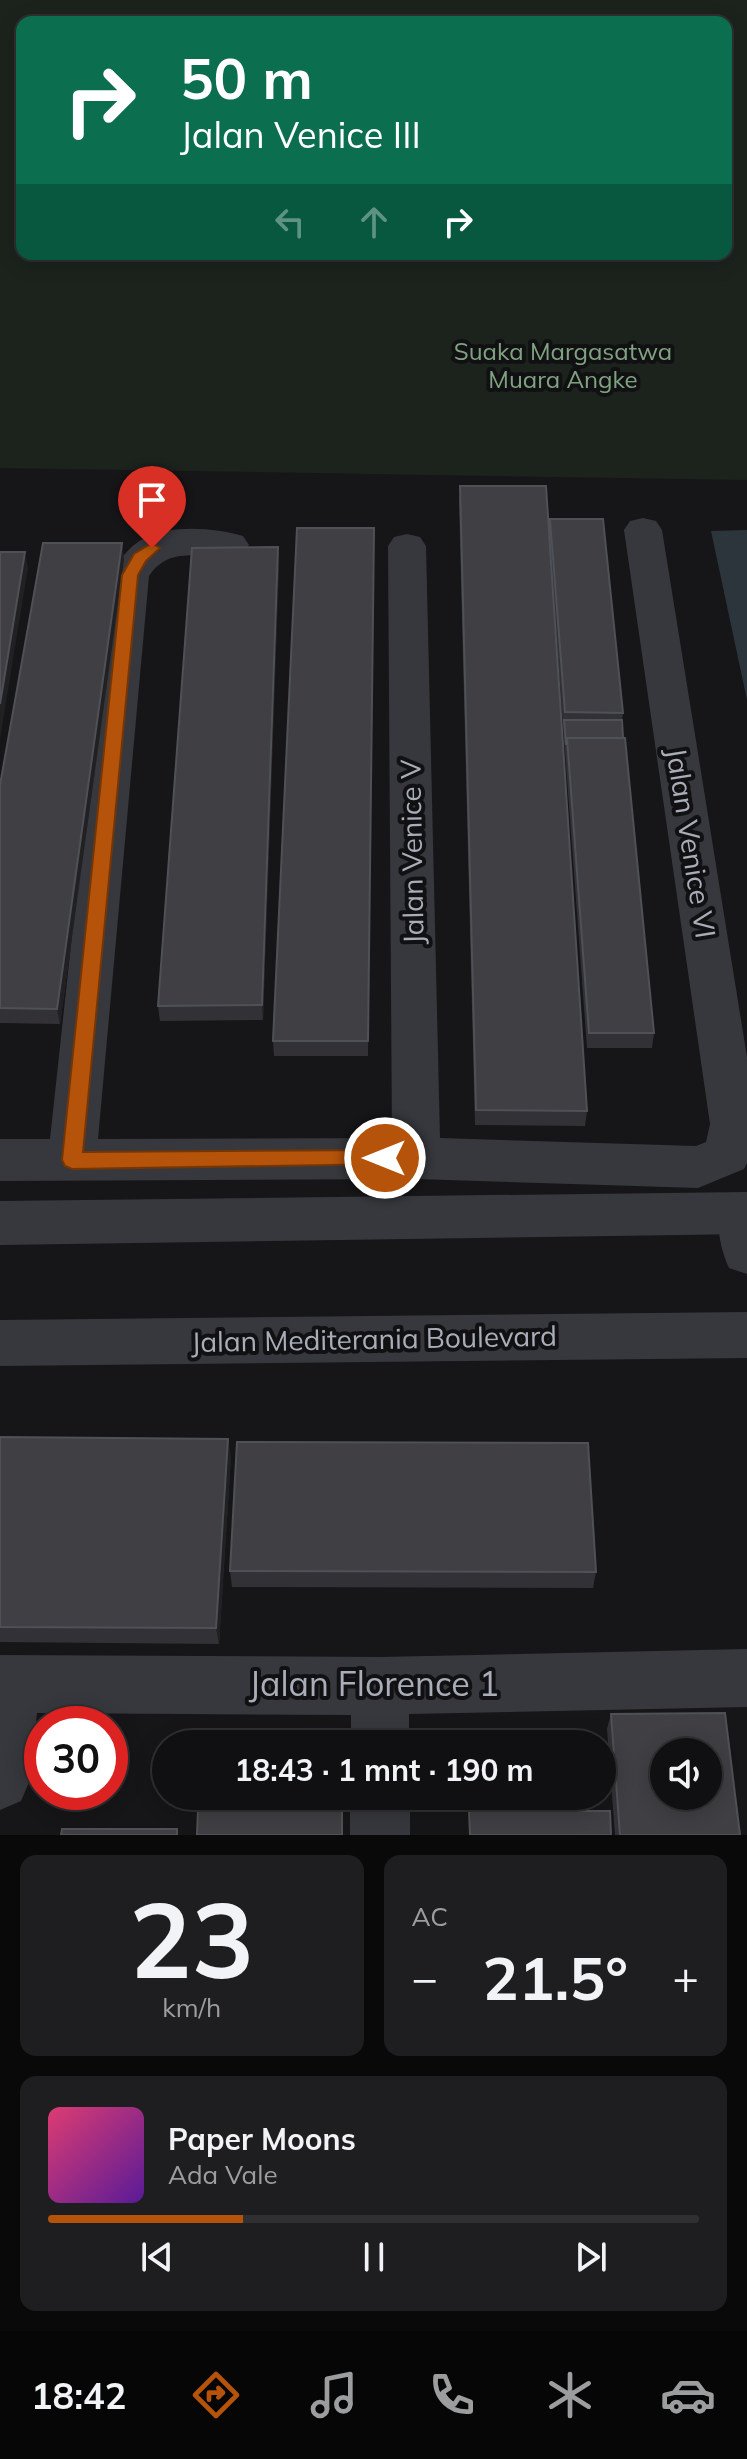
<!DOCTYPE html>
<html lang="id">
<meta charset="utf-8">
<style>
body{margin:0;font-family:Mulish,sans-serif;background:#1e1e20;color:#f1f3f6;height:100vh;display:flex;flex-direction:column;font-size:30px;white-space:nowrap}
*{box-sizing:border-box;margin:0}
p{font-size:26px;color:#9c9d9f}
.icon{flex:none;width:44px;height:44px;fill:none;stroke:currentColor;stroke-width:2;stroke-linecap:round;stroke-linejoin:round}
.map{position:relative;height:1835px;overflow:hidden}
.drawer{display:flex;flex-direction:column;gap:20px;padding:20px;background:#09090a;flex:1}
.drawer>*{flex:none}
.guide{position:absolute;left:16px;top:16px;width:716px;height:244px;border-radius:16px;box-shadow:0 4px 20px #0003,0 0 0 2px #303032;background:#0b6e4f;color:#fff;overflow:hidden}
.fabs{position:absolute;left:650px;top:1738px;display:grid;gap:16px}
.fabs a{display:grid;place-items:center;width:72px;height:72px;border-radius:50%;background:#101012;box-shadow:0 4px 20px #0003,0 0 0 2px #303032;font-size:40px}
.speed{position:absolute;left:24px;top:1706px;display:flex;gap:16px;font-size:40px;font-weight:700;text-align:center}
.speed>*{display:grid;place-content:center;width:104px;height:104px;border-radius:50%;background:#101012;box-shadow:0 4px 20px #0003,0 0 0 2px #303032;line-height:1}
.speed .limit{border:12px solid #d22;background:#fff;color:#111}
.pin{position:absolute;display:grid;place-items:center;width:68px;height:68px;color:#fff;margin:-82px -34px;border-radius:50% 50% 50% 0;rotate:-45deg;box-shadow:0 0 8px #0007}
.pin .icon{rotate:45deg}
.me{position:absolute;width:88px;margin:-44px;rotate:270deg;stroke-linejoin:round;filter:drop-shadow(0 0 6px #0008)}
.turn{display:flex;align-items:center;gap:28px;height:168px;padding:0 32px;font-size:36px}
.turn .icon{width:104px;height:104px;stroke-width:2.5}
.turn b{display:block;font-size:56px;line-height:68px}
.lanes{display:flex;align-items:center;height:76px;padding:0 32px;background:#0003;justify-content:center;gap:40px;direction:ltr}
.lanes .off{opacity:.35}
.big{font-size:60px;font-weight:700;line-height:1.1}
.drawer .tile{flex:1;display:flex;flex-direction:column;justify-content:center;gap:12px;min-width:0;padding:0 28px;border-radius:16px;background:#1e1e20}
.drawer .dial{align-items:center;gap:0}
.dial b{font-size:104px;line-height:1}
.song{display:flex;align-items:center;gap:24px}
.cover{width:96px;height:96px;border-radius:12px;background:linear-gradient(135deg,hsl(340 70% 55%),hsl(270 70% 35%))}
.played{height:8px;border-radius:4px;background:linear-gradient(90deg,#b45309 30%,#303032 30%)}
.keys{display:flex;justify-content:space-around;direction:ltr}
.heat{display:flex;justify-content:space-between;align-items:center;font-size:44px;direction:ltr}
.drawer .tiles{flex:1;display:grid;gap:20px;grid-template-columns:1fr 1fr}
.tile:last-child{grid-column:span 2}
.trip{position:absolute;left:152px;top:1730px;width:464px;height:80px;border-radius:40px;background:#101012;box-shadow:0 4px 20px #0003,0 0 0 2px #303032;font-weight:700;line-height:80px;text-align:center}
.tab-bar{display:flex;height:128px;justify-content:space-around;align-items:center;background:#060607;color:#9c9d9f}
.tab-bar .icon{width:56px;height:56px}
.tab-bar .selected{color:#b45309}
.tab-bar b{font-size:36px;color:#f1f3f6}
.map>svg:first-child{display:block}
.green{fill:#1c231d;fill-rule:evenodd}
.water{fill:#2c353c}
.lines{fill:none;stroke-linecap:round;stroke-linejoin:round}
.minor{fill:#37383d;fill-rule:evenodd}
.tertiary{fill:#37383d;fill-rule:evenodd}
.wall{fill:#323236}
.shaded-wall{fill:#212124}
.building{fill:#3f3f44;stroke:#4f5156;stroke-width:2;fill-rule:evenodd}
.route{fill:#b45309;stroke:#753606;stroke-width:2}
.labels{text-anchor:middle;stroke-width:8;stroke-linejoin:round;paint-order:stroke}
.far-park-label{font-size:24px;fill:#7fa381;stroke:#111113}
.street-label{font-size:28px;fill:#a8adb8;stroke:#111113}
.near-street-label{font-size:34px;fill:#a8adb8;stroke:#111113}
</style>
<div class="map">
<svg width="747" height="1835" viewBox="0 0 747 1835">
<rect width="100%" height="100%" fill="#161618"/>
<path class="green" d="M 0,0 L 747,0 L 747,480 L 0,468 ZM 22,22 L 726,22 L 726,254 L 22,254 Z"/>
<path class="water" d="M 747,530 L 747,700 L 711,531 Z"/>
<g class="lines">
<path class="minor" d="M 643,518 L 656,521 L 662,530 L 747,1057 L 747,1163 L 744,1169 L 698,1188 L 416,1179 L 0,1181 L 0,1139 L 50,1139 L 111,575 C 118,564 124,553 134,545 C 161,523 211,527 243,536 L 249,545 L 243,554 C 210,563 172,541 149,576 L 98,1139 L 392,1138 L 388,546 L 394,537 L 407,534 L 420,537 L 426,546 L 440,1138 L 696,1146 L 706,1142 L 710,1124 L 624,530 L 630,521 Z
M 742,1192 L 747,1193 L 747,1274 L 729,1268 C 719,1245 714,1220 725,1198 Z
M 747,1649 L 747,1707 L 409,1714 L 409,1744 L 351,1744 L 351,1715 L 37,1713 L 30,1780 L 21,1801 L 0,1810 L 0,1655 L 380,1657 Z
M 350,1796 L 410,1796 L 410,1835 L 350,1835 Z"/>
<path class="tertiary" d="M 747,1192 L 747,1234 L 0,1245 L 0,1201 Z
M 747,1312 L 747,1358 L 0,1366 L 0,1320 Z"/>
</g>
<path class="wall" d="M 460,486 L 549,535 L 550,519 L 623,713 L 622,720 L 654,1033 L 652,1048 L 587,1048 L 550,550 L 587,1111 L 585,1126 L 475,1125 L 459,502 Z
M 374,528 L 368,1056 L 274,1056 L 273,1041 Z
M 122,543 L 124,560 L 60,1024 L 0,1023 L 0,785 Z
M 279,564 L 263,1020 L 160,1021 L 158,1006 Z
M 0,1437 L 231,1456 L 219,1644 L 0,1642 Z
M 230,1571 L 596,1572 L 593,1588 L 232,1587 Z
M 611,1714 L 740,1835 L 615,1835 L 607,1729 Z"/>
<path class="shaded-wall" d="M 122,543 L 124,560 L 60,1024 L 57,1009 Z
M 278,547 L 279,564 L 263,1020 L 262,1005 Z
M 25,552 L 28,568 L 0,739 L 0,704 Z
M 228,1439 L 231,1456 L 219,1644 L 216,1628 Z"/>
<path class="building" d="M 460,486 L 546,486 L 587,1111 L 476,1110 Z
M 550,519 L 603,519 L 623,713 L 565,712 Z
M 297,528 L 374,528 L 368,1041 L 273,1041 Z
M 43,543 L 122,543 L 57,1009 L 0,1008 L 0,785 Z
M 278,547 L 262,1005 L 158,1006 L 192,548 Z
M 0,552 L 25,552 L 0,704 Z
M 564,720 L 622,720 L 623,738 L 567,738 L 566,745 Z
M 567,738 L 625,738 L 654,1033 L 589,1033 Z
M 0,1437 L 228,1439 L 216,1628 L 0,1627 Z
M 237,1442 L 588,1443 L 596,1572 L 230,1571 Z
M 725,1713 L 740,1835 L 620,1835 L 611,1714 ZM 664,1752 L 708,1752 L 708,1796 L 664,1796 Z
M 342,1808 L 342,1835 L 197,1835 L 198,1809 Z
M 469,1811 L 610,1811 L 611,1835 L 470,1835 Z
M 62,1829 L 177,1829 L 177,1835 L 61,1835 Z"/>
<path class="route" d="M 152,543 L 160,548 L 146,561 L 138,575 L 83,1152 L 385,1150 L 392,1152 L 395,1158 L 392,1164 L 72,1169 L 65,1166 L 62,1160 L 122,575 L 134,554 Z"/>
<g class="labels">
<g class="far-park-label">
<text x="563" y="360">Suaka Margasatwa<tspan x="563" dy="28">Muara Angke</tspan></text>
</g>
<g class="street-label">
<text transform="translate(691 843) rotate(81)" y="10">Jalan Venice VI</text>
<text transform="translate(412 852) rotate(-91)" y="10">Jalan Venice V</text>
<text transform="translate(374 1339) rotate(-1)" y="10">Jalan Mediterania Boulevard</text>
</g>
<g class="near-street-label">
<text x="374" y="1696">Jalan Florence 1</text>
</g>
</g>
</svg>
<div class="fabs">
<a><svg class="icon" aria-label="sound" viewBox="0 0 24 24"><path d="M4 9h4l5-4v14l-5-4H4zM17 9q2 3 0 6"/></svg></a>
</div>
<div class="speed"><div class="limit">30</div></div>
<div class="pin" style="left:152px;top:548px;background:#d93025"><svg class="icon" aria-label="arrive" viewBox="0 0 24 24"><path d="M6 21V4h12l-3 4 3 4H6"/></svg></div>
<svg class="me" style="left:385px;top:1158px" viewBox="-20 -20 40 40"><circle r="17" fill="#b45309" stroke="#fff" stroke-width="3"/><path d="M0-11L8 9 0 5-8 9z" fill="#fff"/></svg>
<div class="trip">18:43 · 1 mnt · 190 m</div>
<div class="guide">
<div class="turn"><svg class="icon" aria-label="right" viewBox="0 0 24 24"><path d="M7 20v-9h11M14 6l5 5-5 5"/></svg><div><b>50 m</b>Jalan Venice III</div></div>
<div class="lanes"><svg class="icon off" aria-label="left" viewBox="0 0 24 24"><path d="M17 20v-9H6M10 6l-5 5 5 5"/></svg><svg class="icon off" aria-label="ahead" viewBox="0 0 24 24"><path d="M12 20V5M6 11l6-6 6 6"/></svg><svg class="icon" aria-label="right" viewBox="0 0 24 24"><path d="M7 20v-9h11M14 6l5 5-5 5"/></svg></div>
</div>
</div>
<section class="drawer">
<div class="tiles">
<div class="tile dial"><b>23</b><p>km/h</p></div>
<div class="tile"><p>AC</p>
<div class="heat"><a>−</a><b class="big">21.5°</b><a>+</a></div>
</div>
<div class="tile">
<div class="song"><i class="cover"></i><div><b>Paper Moons</b><p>Ada Vale</p></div></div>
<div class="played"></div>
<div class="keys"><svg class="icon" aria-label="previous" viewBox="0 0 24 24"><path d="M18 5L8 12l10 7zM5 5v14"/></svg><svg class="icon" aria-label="pause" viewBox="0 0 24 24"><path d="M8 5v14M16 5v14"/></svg><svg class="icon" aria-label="next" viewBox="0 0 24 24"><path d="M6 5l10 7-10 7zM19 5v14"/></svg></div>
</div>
</div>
</section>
<nav class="tab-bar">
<b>18:42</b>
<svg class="icon selected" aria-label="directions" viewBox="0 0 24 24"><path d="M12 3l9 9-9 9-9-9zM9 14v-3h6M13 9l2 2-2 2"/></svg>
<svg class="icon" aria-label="music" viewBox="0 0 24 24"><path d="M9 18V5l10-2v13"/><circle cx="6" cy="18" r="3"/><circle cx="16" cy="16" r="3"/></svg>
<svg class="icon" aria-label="phone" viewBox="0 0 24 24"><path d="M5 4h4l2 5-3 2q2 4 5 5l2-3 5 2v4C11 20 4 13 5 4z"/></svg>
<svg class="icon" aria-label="climate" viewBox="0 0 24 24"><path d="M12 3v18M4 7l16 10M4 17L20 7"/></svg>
<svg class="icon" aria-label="car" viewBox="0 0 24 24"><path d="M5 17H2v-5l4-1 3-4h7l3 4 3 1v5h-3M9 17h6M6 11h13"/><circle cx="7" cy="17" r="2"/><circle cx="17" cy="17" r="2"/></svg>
</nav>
